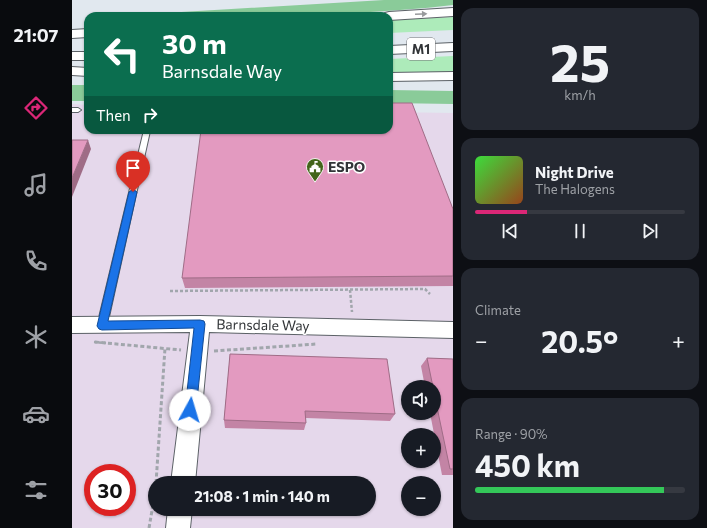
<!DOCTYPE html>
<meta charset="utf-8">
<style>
body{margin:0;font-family:Commissioner,sans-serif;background:#242831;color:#f1f3f6;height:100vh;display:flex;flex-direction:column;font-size:15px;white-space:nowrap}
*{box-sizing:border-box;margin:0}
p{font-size:13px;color:#9ea1a6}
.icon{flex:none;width:22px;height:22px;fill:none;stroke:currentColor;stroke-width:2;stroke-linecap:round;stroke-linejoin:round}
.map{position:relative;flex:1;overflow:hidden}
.details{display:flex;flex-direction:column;gap:8px;padding:8px;background:#0d0f14;width:254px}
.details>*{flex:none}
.hud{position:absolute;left:12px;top:12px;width:309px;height:122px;border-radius:12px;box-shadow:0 1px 3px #0004;background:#0b6e4f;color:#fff;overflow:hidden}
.buttons{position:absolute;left:329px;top:380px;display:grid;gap:8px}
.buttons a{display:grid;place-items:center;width:40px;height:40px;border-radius:50%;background:#171b24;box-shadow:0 1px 3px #0004;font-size:20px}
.speed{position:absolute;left:12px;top:464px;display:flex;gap:8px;font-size:20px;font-weight:700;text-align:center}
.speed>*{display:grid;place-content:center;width:52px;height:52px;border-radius:50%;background:#171b24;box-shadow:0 1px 3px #0004;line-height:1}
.speed .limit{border:6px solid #d22;background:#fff;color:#111}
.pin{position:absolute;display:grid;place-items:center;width:34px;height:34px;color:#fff;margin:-41px -17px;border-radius:50% 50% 50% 0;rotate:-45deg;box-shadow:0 0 4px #0007}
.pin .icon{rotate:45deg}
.me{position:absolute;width:44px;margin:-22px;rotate:6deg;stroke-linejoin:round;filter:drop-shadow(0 0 3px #0008)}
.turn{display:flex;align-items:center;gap:14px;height:84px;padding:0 12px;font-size:18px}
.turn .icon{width:52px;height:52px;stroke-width:2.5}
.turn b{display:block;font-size:28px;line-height:34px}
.then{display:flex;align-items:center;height:38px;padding:0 12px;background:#0003;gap:8px;font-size:15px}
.big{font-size:30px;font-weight:700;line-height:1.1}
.details .tile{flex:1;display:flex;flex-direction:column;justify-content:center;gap:6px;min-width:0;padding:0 14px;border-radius:12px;background:#242831}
.details .dial{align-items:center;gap:0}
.dial b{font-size:52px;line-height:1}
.song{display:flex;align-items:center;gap:12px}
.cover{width:48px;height:48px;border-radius:6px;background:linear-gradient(135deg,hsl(120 70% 55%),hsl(20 70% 35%))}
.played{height:4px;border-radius:2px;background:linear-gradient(90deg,#db2777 25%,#363941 25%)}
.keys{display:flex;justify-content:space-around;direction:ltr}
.heat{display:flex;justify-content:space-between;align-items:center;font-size:22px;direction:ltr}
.charge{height:6px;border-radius:3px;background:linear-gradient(90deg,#34c759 90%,#363941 0)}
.trip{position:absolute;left:76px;top:476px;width:228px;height:40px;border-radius:20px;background:#171b24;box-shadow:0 1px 3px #0004;font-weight:700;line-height:40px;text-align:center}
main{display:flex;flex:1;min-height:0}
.tabs{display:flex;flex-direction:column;width:72px;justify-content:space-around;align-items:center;background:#090b0e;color:#9ea1a6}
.tabs .icon{width:28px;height:28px}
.tabs .current{color:#db2777}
.tabs b{font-size:18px;color:#f1f3f6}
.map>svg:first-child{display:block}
.commercial{fill:#e5d8eb;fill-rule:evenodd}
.green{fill:#adebba}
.forest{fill:#8acb99}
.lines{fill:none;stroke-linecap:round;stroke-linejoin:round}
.service-casing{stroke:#5b6166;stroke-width:2}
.minor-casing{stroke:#5b6166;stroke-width:2}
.motorway-casing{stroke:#5b6166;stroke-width:2}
.path-far1{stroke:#a1a6ac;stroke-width:2.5;stroke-dasharray:3 2;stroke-linecap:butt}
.path{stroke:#a1a6ac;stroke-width:3;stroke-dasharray:4 2.5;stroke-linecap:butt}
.service{fill:#fff;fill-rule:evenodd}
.minor{fill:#fff;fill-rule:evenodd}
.motorway{fill:#fff;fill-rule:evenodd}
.wall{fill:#c384a5}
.shaded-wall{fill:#9f6c86}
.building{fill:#e39ac0;stroke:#9f6c86}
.oneway{fill:#989a9c}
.route{fill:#1a73e8;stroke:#114b97}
.labels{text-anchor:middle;stroke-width:3;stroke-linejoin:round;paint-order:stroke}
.shield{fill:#fff;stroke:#707274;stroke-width:1}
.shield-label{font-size:13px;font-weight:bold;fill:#323538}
.poi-label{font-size:14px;font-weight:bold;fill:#323538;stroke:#fff;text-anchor:start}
.street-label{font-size:14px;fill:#323538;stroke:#fff}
</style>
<main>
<nav class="tabs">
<b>21:07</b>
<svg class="icon current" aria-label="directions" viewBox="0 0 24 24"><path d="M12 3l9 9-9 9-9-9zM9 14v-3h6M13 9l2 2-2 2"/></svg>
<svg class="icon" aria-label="music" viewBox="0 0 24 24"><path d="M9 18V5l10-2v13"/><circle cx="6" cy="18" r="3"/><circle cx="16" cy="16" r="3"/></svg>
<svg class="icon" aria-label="phone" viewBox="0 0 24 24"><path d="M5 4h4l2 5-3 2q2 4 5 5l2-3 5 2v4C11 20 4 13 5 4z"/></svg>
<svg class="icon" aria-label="climate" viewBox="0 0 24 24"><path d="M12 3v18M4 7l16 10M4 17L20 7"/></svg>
<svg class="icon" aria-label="car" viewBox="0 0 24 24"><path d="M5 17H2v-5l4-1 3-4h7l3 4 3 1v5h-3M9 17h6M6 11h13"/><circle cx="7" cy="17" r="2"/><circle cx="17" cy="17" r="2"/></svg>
<svg class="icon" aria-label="filters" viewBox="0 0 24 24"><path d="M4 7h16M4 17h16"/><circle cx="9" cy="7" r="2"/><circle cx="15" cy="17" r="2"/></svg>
</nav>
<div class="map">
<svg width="381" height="528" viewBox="0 0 381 528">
<rect width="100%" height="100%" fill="#e1e8ef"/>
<path class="commercial" d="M 0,104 L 16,105 L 16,130 L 317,130 L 317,112 L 381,113 L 381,528 L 0,528 ZM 336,387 L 362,387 L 362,413 L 336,413 ZM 336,435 L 362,435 L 362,461 L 336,461 ZM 21,473 L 55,473 L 55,507 L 21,507 ZM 83,483 L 297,483 L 297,509 L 83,509 ZM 336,483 L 362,483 L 362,509 L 336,509 Z"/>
<path class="green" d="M 381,17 L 381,30 L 317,33 L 317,20 Z
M 381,56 L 381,74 L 317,74 L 317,59 Z"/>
<path class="forest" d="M 312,0 L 381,0 L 381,5 C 269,18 156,16 43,16 Z
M 0,85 L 16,85 L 16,101 L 0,101 Z
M 317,90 L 381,91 L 381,104 L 317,103 Z"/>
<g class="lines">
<defs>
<path id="service" d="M 0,108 L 6,108 L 9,110 L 6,112 L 0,112 Z
M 72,130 L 78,131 L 35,326 L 34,329 L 30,330 L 26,329 L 25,326 Z"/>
<path id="minor" d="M 128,316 L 381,322 L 381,338 L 137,332 L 123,483 L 99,483 L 118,332 L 0,333 L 0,317 Z
M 96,509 L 120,509 L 118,528 L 94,528 Z"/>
<path id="motorway" d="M 381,8 L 381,16 L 317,20 L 317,16 L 311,16 L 313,13 L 317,12 Z
M 16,29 L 16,37 L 0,38 L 0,30 Z
M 381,43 L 381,51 L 317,54 L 317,46 Z
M 0,52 L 16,52 L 16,60 L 0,60 Z
M 0,67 L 16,68 L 16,76 L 0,75 Z
M 381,72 L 381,80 L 317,81 L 317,73 Z"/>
</defs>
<use href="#service" class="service-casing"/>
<use href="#minor" class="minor-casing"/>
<use href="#motorway" class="motorway-casing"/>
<path class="path-far1" d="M 278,290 L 280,312
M 98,291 L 353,289 L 358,294
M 22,342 L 34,343"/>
<path class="path" d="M 23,342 L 109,350
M 142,351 L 245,344
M 84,483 L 93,348
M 77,528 L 83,493"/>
<use href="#service" class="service"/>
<use href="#minor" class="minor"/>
<use href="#motorway" class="motorway"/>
</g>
<path class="wall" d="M 381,209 L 381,286 L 113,288 L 110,278 Z
M 158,354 L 323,414 L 318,421 L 234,418 L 234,423 L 232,430 L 153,428 L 152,420 Z
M 355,358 L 381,359 L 381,475 L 370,475 L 358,413 L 362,413 L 362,387 L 353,387 L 349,366 Z"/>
<path class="shaded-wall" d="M 16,140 L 19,149 L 0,197 L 0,178 Z"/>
<path class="building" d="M 317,103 L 340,103 L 381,209 L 381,276 L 110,278 L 129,130 L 317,130 Z
M 0,140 L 16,140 L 0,178 Z
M 158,354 L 315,359 L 323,414 L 233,411 L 234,423 L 152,420 Z
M 355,358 L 381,359 L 381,469 L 378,469 L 362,393 L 362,387 L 361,387 Z"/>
<defs><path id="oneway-solid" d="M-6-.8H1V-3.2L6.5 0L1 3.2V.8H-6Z"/></defs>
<use class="oneway" href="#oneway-solid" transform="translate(349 14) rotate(-3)"/>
<path class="route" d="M 61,189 L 65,192 L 36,321 L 128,320 L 132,321 L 133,324 L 124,410 L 122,414 L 118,416 L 114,414 L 113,410 L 122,328 L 30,330 L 27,329 L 25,326 L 57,192 Z"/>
<defs>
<symbol id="civic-pin" viewBox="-11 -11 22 30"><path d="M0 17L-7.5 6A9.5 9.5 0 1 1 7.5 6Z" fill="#43641a" stroke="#fff"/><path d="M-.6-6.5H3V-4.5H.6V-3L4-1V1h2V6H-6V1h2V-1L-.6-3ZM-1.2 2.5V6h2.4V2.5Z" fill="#fff"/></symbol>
</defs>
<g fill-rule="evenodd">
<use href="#civic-pin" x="233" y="157" width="20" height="27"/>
</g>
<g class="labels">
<rect class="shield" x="335" y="38" width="28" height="22" rx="3"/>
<g class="shield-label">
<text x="349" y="54">M1</text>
</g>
<g class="poi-label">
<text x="256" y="172">ESPO</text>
</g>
<g class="street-label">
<text transform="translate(191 325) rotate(1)" y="5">Barnsdale Way</text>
</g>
</g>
</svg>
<div class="buttons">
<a><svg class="icon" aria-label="sound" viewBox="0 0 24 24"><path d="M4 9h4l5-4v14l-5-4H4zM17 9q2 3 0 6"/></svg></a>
<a>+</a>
<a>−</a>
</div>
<div class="speed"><div class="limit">30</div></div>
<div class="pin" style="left:61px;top:192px;background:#d93025"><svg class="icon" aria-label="arrive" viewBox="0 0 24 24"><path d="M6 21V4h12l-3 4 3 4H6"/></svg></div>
<svg class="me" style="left:118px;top:410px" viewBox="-20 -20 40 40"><circle r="19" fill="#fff"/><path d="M0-13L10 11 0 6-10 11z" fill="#1a73e8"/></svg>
<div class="trip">21:08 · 1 min · 140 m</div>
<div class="hud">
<div class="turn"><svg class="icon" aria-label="left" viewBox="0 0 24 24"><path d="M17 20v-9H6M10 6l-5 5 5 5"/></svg><div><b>30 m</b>Barnsdale Way</div></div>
<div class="then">Then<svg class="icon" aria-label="right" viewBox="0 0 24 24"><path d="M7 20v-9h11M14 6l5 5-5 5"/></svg></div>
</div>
</div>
<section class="details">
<div class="tile dial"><b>25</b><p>km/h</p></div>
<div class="tile">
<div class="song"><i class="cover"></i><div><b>Night Drive</b><p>The Halogens</p></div></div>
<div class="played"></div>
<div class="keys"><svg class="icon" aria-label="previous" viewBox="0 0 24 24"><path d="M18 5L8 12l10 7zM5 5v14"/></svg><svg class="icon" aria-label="pause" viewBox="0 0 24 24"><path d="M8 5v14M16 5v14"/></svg><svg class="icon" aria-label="next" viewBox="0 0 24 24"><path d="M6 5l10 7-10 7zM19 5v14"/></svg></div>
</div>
<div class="tile"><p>Climate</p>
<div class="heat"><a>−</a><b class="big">20.5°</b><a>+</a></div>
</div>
<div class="tile"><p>Range · 90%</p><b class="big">450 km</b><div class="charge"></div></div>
</section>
</main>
